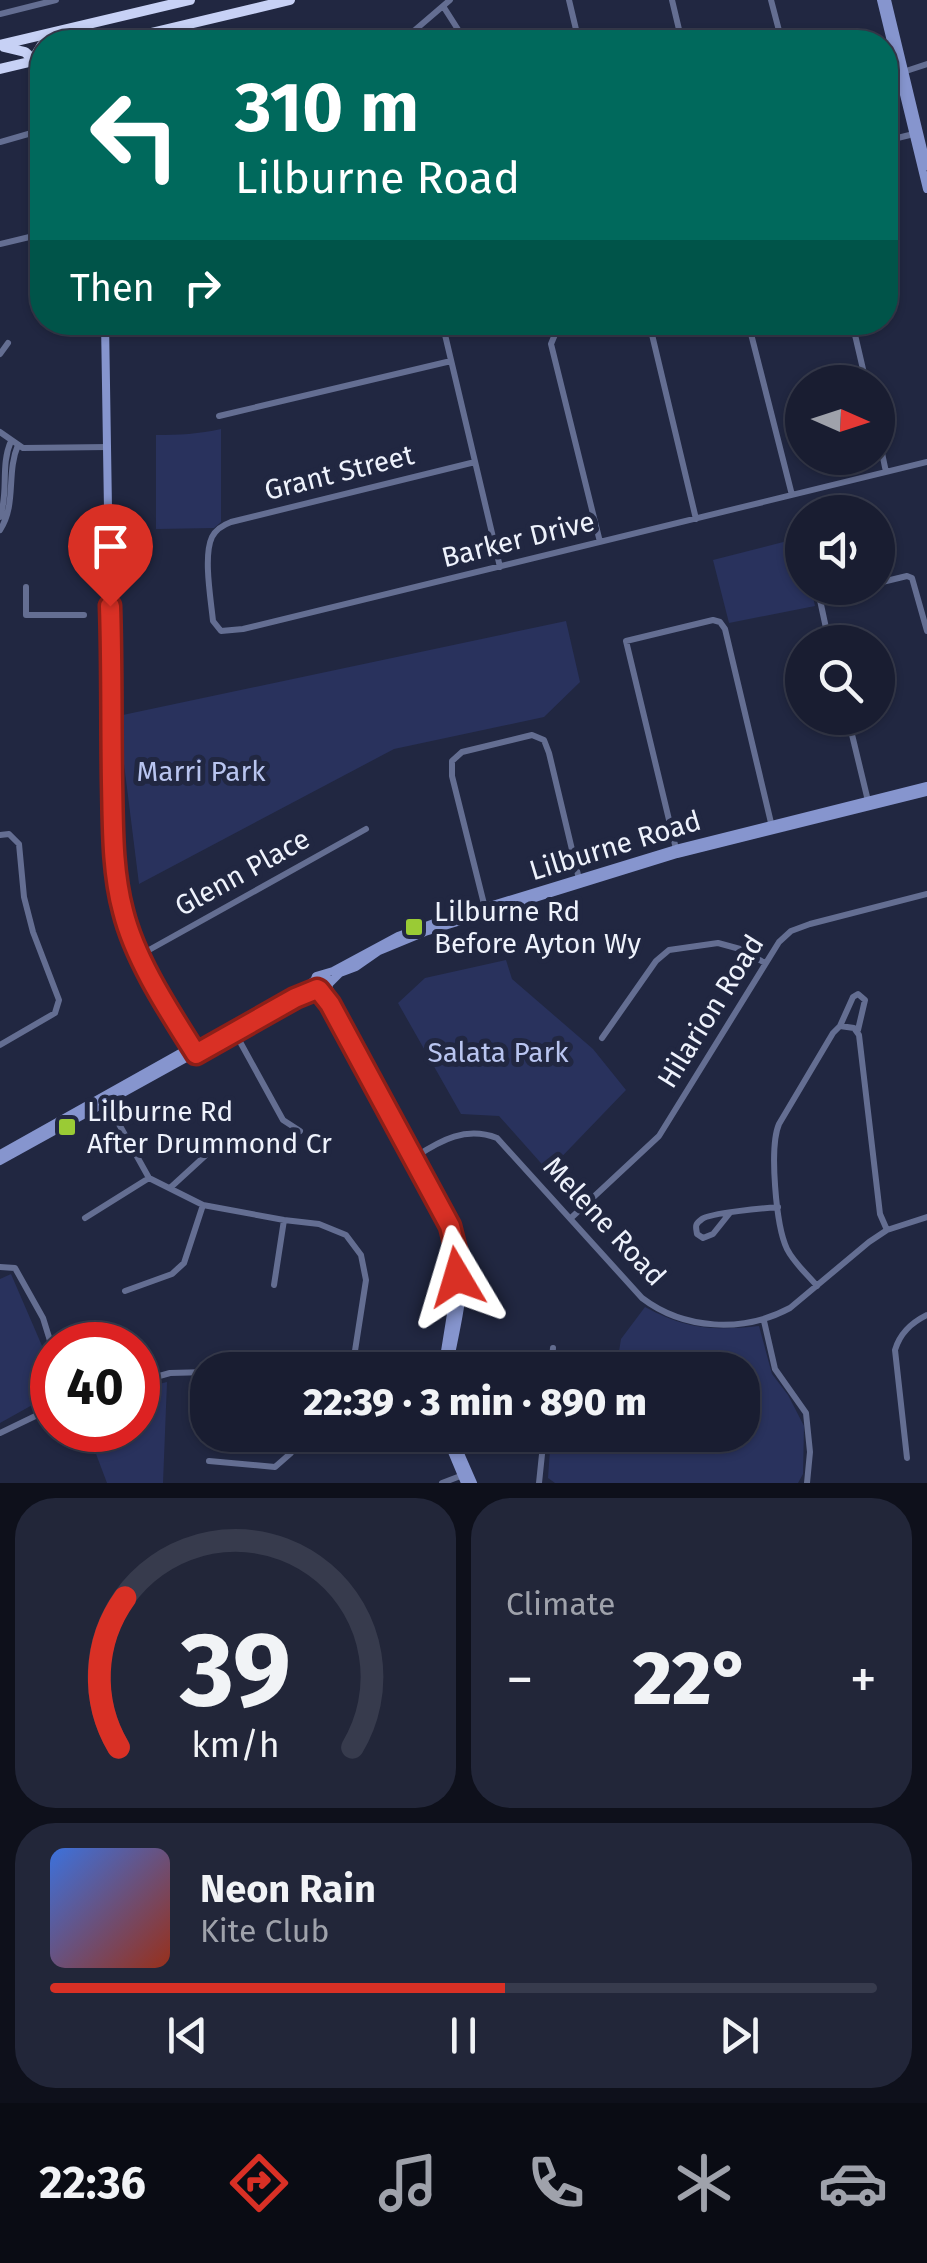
<!DOCTYPE html>
<meta charset="utf-8">
<style>
body{margin:0;font-family:"Fira Sans",sans-serif;background:#222639;color:#f1f3f6;height:100vh;display:flex;flex-direction:column;font-size:38px;white-space:nowrap}
*{box-sizing:border-box;margin:0}
p{font-size:32px;color:#9fa2ab}
.icon{flex:none;width:55px;height:55px;fill:none;stroke:currentColor;stroke-width:2;stroke-linecap:round;stroke-linejoin:round}
.map{position:relative;height:1483px;overflow:hidden}
.details{display:flex;flex-direction:column;gap:15px;padding:15px;background:#0e101b;flex:1}
.details>*{flex:none}
.top-card{position:absolute;left:30px;top:30px;width:868px;height:305px;border-radius:40px;box-shadow:0 2px 8px #0004,0 0 0 2px #373b4d;background:#00695c;color:#fff;overflow:hidden}
.needle{width:65px;rotate:93deg}
.controls{position:absolute;left:785px;top:365px;display:grid;gap:20px}
.controls a{display:grid;place-items:center;width:110px;height:110px;border-radius:50%;background:#191d31;box-shadow:0 2px 8px #0004,0 0 0 2px #373b4d;font-size:50px}
.speed{position:absolute;left:30px;top:1322px;display:flex;gap:20px;font-size:50px;font-weight:700;text-align:center}
.speed>*{display:grid;place-content:center;width:130px;height:130px;border-radius:50%;background:#191d31;box-shadow:0 2px 8px #0004,0 0 0 2px #373b4d;line-height:1}
.speed .limit{border:15px solid #d22;background:#fff;color:#111}
.pin{position:absolute;display:grid;place-items:center;width:85px;height:85px;color:#fff;margin:-102px -42px;border-radius:50% 50% 50% 0;rotate:-45deg;box-shadow:0 0 10px #0007}
.pin .icon{rotate:45deg}
.me{position:absolute;width:110px;margin:-55px;rotate:353deg;stroke-linejoin:round;filter:drop-shadow(0 0 8px #0008)}
.turn{display:flex;align-items:center;gap:35px;height:210px;padding:0 40px;font-size:45px}
.turn .icon{width:130px;height:130px;stroke-width:2.5}
.turn b{display:block;font-size:70px;line-height:85px}
.then{display:flex;align-items:center;height:95px;padding:0 40px;background:#0003;gap:20px;font-size:38px}
.big{font-size:75px;font-weight:800;line-height:1.1}
.details .card{flex:1;display:flex;flex-direction:column;justify-content:center;gap:15px;min-width:0;padding:0 35px;border-radius:40px;background:#222639}
.details .dial{align-items:center;gap:0}
.dial svg{height:260px;overflow:visible;fill:none;stroke:#373b4d;stroke-width:7;stroke-linecap:round;text-anchor:middle}
.dial text{fill:#f1f3f6;stroke:none}
.song{display:flex;align-items:center;gap:30px}
.cover{width:120px;height:120px;border-radius:15px;background:linear-gradient(135deg,hsl(220 70% 55%),hsl(10 70% 35%))}
.played{height:10px;border-radius:5px;background:linear-gradient(90deg,#d93025 55%,#373b4d 55%)}
.keys{display:flex;justify-content:space-around;direction:ltr}
.heat{display:flex;justify-content:space-between;align-items:center;font-size:55px;direction:ltr}
.details .tiles{flex:1;display:grid;gap:15px;grid-template-columns:1fr 1fr}
.card:last-child{grid-column:span 2}
.trip{position:absolute;left:190px;top:1352px;width:570px;height:100px;border-radius:40px;background:#191d31;box-shadow:0 2px 8px #0004,0 0 0 2px #373b4d;font-weight:800;line-height:100px;text-align:center}
.dock{display:flex;height:160px;justify-content:space-around;align-items:center;background:#0a0c14;color:#9fa2ab}
.dock .icon{width:70px;height:70px}
.dock .active{color:#d93025}
.dock b{font-size:45px;color:#f1f3f6}
.map>svg:first-child{display:block}
.green{fill:#29325d}
.lines{fill:none;stroke-linecap:round;stroke-linejoin:round}
.street{stroke:#646e92;stroke-width:6}
.secondary{stroke:#8695ce;stroke-width:8}
.highway{stroke:#c7d1f5;stroke-width:10}
.route-casing{stroke:#8d1f18;stroke-width:25}
.route{stroke:#d93025;stroke-width:18}
.poi-dot{fill:#9acb35;stroke:#212741;stroke-width:4}
.labels{text-anchor:middle;stroke-width:10;stroke-linejoin:round;paint-order:stroke}
.street-label{font-size:28px;fill:#eef2fc;stroke:#212741}
.park-label{font-size:28px;fill:#b9c5f0;stroke:#212741}
.poi-label{font-size:28px;fill:#eef2fc;stroke:#212741;text-anchor:start}
</style>
<div class="map">
<svg width="927" height="1483" viewBox="0 0 927 1483">
<rect width="100%" height="100%" fill="#212741"/>
<path class="green" d="M 221,429 L 221,522 L 214,528 L 156,529 L 156,435 C 179,435 199,434 221,429 Z
M 799,538 L 802,551 L 802,588 L 811,588 L 815,606 L 729,623 L 713,560 Z
M 566,621 L 580,682 L 544,717 L 394,749 L 139,884 L 118,716 Z
M 506,960 L 512,979 L 593,1049 L 626,1090 L 548,1171 L 499,1116 L 461,1114 L 398,1003 L 425,978 Z
M 11,1274 L 52,1369 L 52,1394 L 0,1423 L 0,1279 Z
M 645,1307 C 686,1329 713,1331 759,1326 L 772,1374 L 788,1395 L 804,1426 L 803,1474 L 798,1483 L 555,1483 L 548,1478 L 551,1435 L 742,1435 L 742,1370 L 616,1370 L 621,1339 Z
M 167,1382 L 163,1483 L 107,1483 L 87,1430 L 138,1430 L 138,1389 Z"/>
<g class="lines">
<path class="street" d="M 569,0 L 579,42
M 672,0 L 682,42
M 771,0 L 782,42
M 443,6 L 466,42
M 0,14 L 56,0
M 396,42 L 415,30 L 450,0
M 900,73 L 927,64
M 885,141 L 918,133
M 0,142 L 42,130
M 0,244 L 42,234
M 442,322 L 500,567
M 596,322 L 556,332 L 551,344 L 600,542
M 649,322 L 696,519
M 748,322 L 792,495
M 852,322 L 866,382
M 106,333 L 151,322
M 0,354 L 8,343
M 219,416 L 451,361
M 0,432 L 23,448 L 108,447
M 878,434 L 886,472
M 475,462 L 231,522 C 223,525 216,529 212,537 C 203,556 211,600 213,621 L 221,631 L 243,629 L 927,462
M 0,517 C 9,492 0,466 11,441
M 0,530 C 17,504 6,473 18,445
M 878,583 L 907,576 L 912,578 L 927,631
M 26,587 L 26,615 L 84,615
M 829,642 L 820,600 L 822,596 L 858,588
M 848,718 L 869,805
M 0,835 L 9,834 L 19,844 L 24,897 L 33,932 L 59,1000 L 55,1013 L 0,1045
M 677,853 L 626,641 L 713,620 L 720,622 L 725,629 L 772,827
M 486,912 L 452,776 L 452,761 L 462,752 L 532,735 L 544,740 L 549,753 L 579,879
M 140,955 L 366,829
M 840,1026 L 853,997 L 858,994 L 865,1000 L 858,1030
M 233,1029 L 283,1120 L 300,1131
M 602,1038 L 656,961 L 669,950 L 718,943 L 740,949 L 765,963
M 105,1099 L 149,1178 L 203,1205 L 284,1220 L 319,1224 L 346,1235 L 361,1255 L 366,1280 L 352,1370
M 415,1157 C 441,1140 466,1126 497,1138 L 642,1298 C 684,1330 743,1333 790,1308 L 869,1242 L 887,1230 L 927,1217
M 170,1188 L 206,1155
M 729,1214 L 713,1234 L 703,1238 L 697,1234 C 696,1226 694,1225 702,1219 C 710,1213 765,1208 778,1207
M 85,1218 L 149,1178
M 571,1218 L 659,1136 L 779,942 L 791,931 L 810,924 L 927,894
M 0,1267 L 15,1268 L 43,1318 L 52,1347
M 274,1285 L 284,1220
M 817,1286 C 807,1274 794,1263 787,1249 C 776,1226 769,1147 779,1124 L 833,1033 L 840,1026 L 854,1028 L 859,1035 L 880,1214 L 887,1230
M 125,1291 L 172,1274 L 184,1263 L 203,1205
M 764,1321 L 775,1369 L 806,1413 L 810,1452 L 807,1483
M 551,1370 L 553,1348
M 138,1382 L 170,1373 L 208,1372
M 0,1433 L 52,1408
M 907,1458 L 895,1350 C 900,1333 911,1323 927,1315
M 209,1461 L 275,1467 L 291,1453 L 293,1435
M 442,1483 L 463,1475
M 539,1483 L 544,1435"/>
<path class="secondary" d="M 881,0 L 927,189
M 887,0 L 927,166
M 35,61 L 33,72 L 42,103
M 35,61 L 41,69 L 42,78
M 105,322 L 113,821 C 115,849 116,879 122,907 C 131,953 171,1013 196,1054
M 325,975 L 329,980 L 329,985 L 324,990 L 319,990 L 313,984 L 316,976 L 333,971 L 398,936 L 434,923 L 676,849 L 927,786
M 330,983 L 340,973 L 356,967 L 379,951 L 425,932 L 677,854 L 927,792
M 328,987 L 367,1063 L 458,1229 C 472,1275 456,1324 448,1370
M 319,991 L 330,1004 L 414,1157 L 453,1234 L 457,1254 L 457,1277 L 442,1370
M 0,1154 L 191,1047 L 267,1008 L 286,995 L 305,988 L 313,981
M 0,1161 L 295,998 L 317,989
M 445,1435 L 465,1483
M 452,1435 L 473,1483"/>
<path class="highway" d="M 113,42 L 290,0
M 0,45 L 190,0
M 4,47 L 25,52 L 35,61 L 37,53 L 42,45
M 0,69 L 42,59"/>
</g>
<g class="lines">
<defs>
<path id="route" d="M 110,606 C 112,665 111,723 112,782 C 113,824 112,870 123,911 C 135,960 169,1011 196,1054 L 295,998 L 317,989 L 319,990 L 330,1004 L 450,1226 L 457,1254 L 457,1277"/>
</defs>
<use href="#route" class="route-casing"/>
<use href="#route" class="route"/>
</g>
<g class="poi-dot">
<rect x="404" y="917" width="20" height="20" rx="5"/>
<rect x="57" y="1117" width="20" height="20" rx="5"/>
</g>
<g class="labels">
<g class="street-label">
<text transform="translate(339 472) rotate(-14)" y="10">Grant Street</text>
<text transform="translate(518 539) rotate(-14)" y="10">Barker Drive</text>
<text transform="translate(615 845) rotate(-17)" y="10">Lilburne Road</text>
<text transform="translate(242 872) rotate(-29)" y="10">Glenn Place</text>
<text transform="translate(710 1011) rotate(-58)" y="10">Hilarion Road</text>
<text transform="translate(605 1221) rotate(47)" y="10">Melene Road</text>
</g>
<g class="park-label">
<text x="201" y="781">Marri Park</text>
<text x="498" y="1062">Salata Park</text>
</g>
<g class="poi-label">
<text x="434" y="921">Lilburne Rd<tspan x="434" dy="32">Before Ayton Wy</tspan></text>
<text x="87" y="1121">Lilburne Rd<tspan x="87" dy="32">After Drummond Cr</tspan></text>
</g>
</g>
</svg>
<div class="controls">
<a><svg class="needle" viewBox="-14 -14 28 28"><path d="M0-13l5 13h-10z" fill="#e53935"/><path d="M0 13l5-13h-10z" fill="#9fa2ab"/></svg></a>
<a><svg class="icon" aria-label="sound" viewBox="0 0 24 24"><path d="M4 9h4l5-4v14l-5-4H4zM17 9q2 3 0 6"/></svg></a>
<a><svg class="icon" aria-label="search" viewBox="0 0 24 24"><circle cx="10" cy="10" r="6"/><path d="M15 15l6 6"/></svg></a>
</div>
<div class="speed"><div class="limit">40</div></div>
<div class="pin" style="left:110px;top:606px;background:#d93025"><svg class="icon" aria-label="arrive" viewBox="0 0 24 24"><path d="M6 21V4h12l-3 4 3 4H6"/></svg></div>
<svg class="me" style="left:457px;top:1277px" viewBox="-20 -20 40 40"><path d="M0-17L14 15 0 8-14 15z" fill="#d93025" stroke="#fff" stroke-width="4"/></svg>
<div class="trip">22:39 · 3 min · 890 m</div>
<div class="top-card">
<div class="turn"><svg class="icon" aria-label="left" viewBox="0 0 24 24"><path d="M17 20v-9H6M10 6l-5 5 5 5"/></svg><div><b>310 m</b>Lilburne Road</div></div>
<div class="then">Then<svg class="icon" aria-label="right" viewBox="0 0 24 24"><path d="M7 20v-9h11M14 6l5 5-5 5"/></svg></div>
</div>
</div>
<section class="details">
<div class="tiles">
<div class="card dial"><svg viewBox="0 0 100 80">
<path d="M14 69A42 42 0 1 1 86 69"/>
<path d="M14 69A42 42 0 0 1 16 23" stroke="#d93025"/>
<text x="50" y="56" font-size="32" font-weight="700">39</text>
<text x="50" y="72" font-size="11">km/h</text>
</svg></div>
<div class="card"><p>Climate</p>
<div class="heat"><a>−</a><b class="big">22°</b><a>+</a></div>
</div>
<div class="card">
<div class="song"><i class="cover"></i><div><b>Neon Rain</b><p>Kite Club</p></div></div>
<div class="played"></div>
<div class="keys"><svg class="icon" aria-label="previous" viewBox="0 0 24 24"><path d="M18 5L8 12l10 7zM5 5v14"/></svg><svg class="icon" aria-label="pause" viewBox="0 0 24 24"><path d="M8 5v14M16 5v14"/></svg><svg class="icon" aria-label="next" viewBox="0 0 24 24"><path d="M6 5l10 7-10 7zM19 5v14"/></svg></div>
</div>
</div>
</section>
<nav class="dock">
<b>22:36</b>
<svg class="icon active" aria-label="directions" viewBox="0 0 24 24"><path d="M12 3l9 9-9 9-9-9zM9 14v-3h6M13 9l2 2-2 2"/></svg>
<svg class="icon" aria-label="music" viewBox="0 0 24 24"><path d="M9 18V5l10-2v13"/><circle cx="6" cy="18" r="3"/><circle cx="16" cy="16" r="3"/></svg>
<svg class="icon" aria-label="phone" viewBox="0 0 24 24"><path d="M5 4h4l2 5-3 2q2 4 5 5l2-3 5 2v4C11 20 4 13 5 4z"/></svg>
<svg class="icon" aria-label="climate" viewBox="0 0 24 24"><path d="M12 3v18M4 7l16 10M4 17L20 7"/></svg>
<svg class="icon" aria-label="car" viewBox="0 0 24 24"><path d="M5 17H2v-5l4-1 3-4h7l3 4 3 1v5h-3M9 17h6M6 11h13"/><circle cx="7" cy="17" r="2"/><circle cx="17" cy="17" r="2"/></svg>
</nav>
